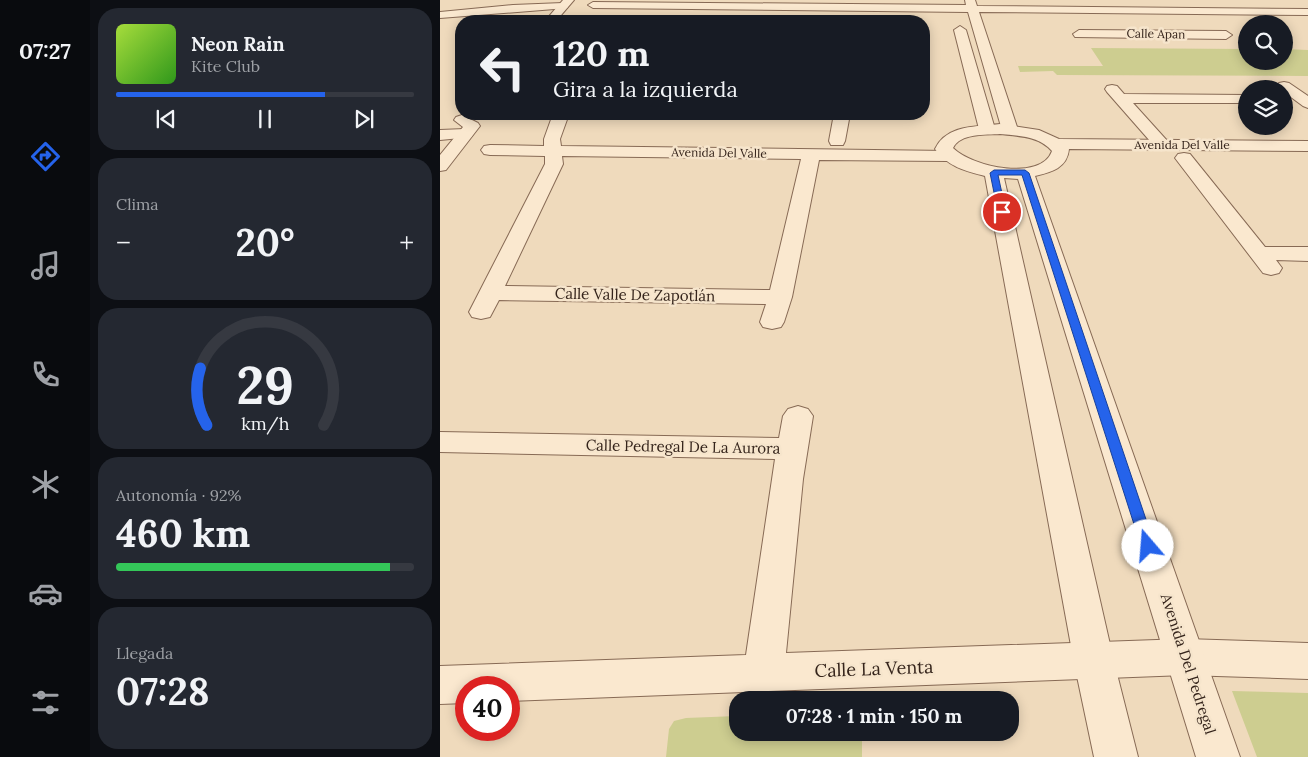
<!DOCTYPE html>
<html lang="es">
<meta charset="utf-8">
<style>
body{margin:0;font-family:Lora,serif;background:#242831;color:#f1f3f6;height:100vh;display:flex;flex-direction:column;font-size:19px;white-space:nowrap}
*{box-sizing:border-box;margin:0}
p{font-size:16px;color:#9ea1a6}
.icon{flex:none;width:28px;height:28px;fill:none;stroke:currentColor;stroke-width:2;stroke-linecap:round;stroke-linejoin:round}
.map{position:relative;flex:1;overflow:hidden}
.sheet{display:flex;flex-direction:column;gap:8px;padding:8px;background:#0d0f14;width:350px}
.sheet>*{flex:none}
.banner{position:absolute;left:15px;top:15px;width:475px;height:105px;border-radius:20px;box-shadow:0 2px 12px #0003;background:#171b24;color:#f1f3f6;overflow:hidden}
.tools{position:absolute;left:798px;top:15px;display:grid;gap:10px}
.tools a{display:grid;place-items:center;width:55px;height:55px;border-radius:50%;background:#171b24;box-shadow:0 2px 12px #0003;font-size:25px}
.speed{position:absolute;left:15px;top:676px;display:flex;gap:10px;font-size:25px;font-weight:700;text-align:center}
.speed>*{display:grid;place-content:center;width:65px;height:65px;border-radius:50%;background:#171b24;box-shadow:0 2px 12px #0003;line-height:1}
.speed .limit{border:8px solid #d22;background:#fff;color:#111}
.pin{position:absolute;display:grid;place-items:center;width:42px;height:42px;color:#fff;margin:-21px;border:2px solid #fff;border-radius:50%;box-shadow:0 1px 5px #0007}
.me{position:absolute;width:55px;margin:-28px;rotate:342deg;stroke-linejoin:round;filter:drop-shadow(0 0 4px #0008)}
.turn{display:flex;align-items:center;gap:18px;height:105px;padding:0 15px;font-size:22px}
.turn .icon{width:65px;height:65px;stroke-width:2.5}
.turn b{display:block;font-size:35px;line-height:42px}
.big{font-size:38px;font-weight:700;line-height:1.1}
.sheet .tile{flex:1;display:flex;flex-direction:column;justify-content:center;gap:8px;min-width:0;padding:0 18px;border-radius:20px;background:#242831}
.sheet .dial{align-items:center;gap:0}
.dial svg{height:130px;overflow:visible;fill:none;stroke:#363941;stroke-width:7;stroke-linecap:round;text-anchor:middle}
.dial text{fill:#f1f3f6;stroke:none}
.song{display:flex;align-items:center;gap:15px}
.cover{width:60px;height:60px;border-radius:8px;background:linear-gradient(135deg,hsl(80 70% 55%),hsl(110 70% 35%))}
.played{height:5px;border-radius:2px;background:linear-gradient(90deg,#2563eb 70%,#363941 70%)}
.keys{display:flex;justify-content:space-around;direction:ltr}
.heat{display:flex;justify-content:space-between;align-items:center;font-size:28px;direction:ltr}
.charge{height:8px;border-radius:4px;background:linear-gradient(90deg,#34c759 92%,#363941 0)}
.trip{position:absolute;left:289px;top:691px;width:290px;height:50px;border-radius:20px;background:#171b24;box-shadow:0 2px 12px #0003;font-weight:700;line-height:50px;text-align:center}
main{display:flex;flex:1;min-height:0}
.tabs{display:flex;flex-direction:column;width:90px;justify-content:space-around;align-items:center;background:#090b0e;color:#9ea1a6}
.tabs .icon{width:35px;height:35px}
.tabs .selected{color:#2563eb}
.tabs b{font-size:22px;color:#f1f3f6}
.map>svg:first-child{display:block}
.green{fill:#cdcd90}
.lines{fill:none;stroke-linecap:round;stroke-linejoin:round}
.minor-casing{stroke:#876a55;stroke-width:2}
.tertiary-casing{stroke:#876a55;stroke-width:2}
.minor{fill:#fae8cf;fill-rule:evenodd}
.tertiary{fill:#fae8cf;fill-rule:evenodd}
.route{fill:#2563eb;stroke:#184099}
.labels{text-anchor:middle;stroke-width:5;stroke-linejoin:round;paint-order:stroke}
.far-street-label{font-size:12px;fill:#35241b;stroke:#f6e5cc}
.street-label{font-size:15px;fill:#35241b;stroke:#f6e5cc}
.near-street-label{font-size:18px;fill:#35241b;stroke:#f6e5cc}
</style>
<main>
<nav class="tabs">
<b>07:27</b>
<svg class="icon selected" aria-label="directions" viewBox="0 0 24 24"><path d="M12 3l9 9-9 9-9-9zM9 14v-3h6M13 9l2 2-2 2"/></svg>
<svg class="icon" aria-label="music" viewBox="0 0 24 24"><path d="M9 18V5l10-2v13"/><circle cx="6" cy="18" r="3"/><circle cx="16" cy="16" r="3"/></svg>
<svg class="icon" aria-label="phone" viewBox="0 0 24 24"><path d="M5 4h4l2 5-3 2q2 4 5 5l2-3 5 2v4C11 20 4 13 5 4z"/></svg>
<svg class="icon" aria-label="climate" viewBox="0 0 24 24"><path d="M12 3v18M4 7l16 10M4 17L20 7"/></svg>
<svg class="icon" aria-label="car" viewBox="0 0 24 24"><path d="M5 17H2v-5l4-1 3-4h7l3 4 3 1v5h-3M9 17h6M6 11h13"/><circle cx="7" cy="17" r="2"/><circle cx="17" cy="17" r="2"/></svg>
<svg class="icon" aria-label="filters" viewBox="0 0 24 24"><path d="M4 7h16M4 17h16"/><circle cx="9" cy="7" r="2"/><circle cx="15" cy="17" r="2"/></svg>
</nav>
<section class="sheet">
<div class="tile">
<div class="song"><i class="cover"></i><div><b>Neon Rain</b><p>Kite Club</p></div></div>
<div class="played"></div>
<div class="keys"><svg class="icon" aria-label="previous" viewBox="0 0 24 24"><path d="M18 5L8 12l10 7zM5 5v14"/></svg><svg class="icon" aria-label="pause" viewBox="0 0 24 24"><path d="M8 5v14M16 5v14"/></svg><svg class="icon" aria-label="next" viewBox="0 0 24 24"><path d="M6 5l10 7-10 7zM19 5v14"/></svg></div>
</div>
<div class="tile"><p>Clima</p>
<div class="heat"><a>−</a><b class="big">20°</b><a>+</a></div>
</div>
<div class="tile dial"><svg viewBox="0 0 100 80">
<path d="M14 69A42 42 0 1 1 86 69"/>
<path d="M14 69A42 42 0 0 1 10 34" stroke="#2563eb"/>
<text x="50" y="56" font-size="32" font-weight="700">29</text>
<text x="50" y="72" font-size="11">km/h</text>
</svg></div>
<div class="tile"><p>Autonomía · 92%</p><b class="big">460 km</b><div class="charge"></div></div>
<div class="tile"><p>Llegada</p><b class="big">07:28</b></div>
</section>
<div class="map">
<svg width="868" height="757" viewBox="0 0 868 757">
<rect width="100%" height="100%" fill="#efdabc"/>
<path class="green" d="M 651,48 L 806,49 L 806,61 L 844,61 L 844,49 L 868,50 L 868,76 L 617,75 L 613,71 L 580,72 L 578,66 L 663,66 Z
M 792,691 L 868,693 L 868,757 L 817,757 Z
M 297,716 L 298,732 L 422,733 L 422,757 L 226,757 L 229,729 L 234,721 L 246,718 Z"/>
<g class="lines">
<defs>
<path id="minor" d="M 525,0 L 535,0 L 537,6 L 868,9 L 868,15 L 539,12 L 578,130 L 576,133 L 564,133 L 562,130 L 528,12 L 153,8 L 148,5 L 153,2 L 526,5 Z
M 123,3 L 128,6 L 127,8 L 0,18 L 0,12 L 73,5 Z
M 520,26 L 526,30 L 555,129 L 553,132 L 541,132 L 539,129 L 514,30 Z
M 639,30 L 786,31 L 792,35 L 786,39 L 635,37 L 633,34 Z
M 844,82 L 849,83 L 868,96 L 868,108 L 863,106 L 844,92 L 844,89 L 839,89 L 837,86 L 839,83 Z
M 672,85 L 677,86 L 684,94 L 806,95 L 806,103 L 693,103 L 731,145 L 729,149 L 717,149 L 667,92 L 665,89 L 667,86 Z
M 113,114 L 129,114 L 120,139 L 121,146 L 508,151 L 514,152 L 517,156 L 514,160 L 508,161 L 379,160 L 352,297 L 344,322 L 341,327 L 332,329 L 323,327 L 320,322 L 326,304 L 59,300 L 50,317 L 41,319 L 32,317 L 29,312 L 105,164 L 105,156 L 50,155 L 44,154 L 41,150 L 44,146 L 50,145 L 104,146 L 104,139 ZM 122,156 L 361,159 L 330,290 L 65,286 L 123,164 Z
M 394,114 L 410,114 L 405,141 L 403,145 L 391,145 L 389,141 Z
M 25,129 L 31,131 L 33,134 L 31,137 L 0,140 L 0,130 Z
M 744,153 L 750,154 L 825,247 L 868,247 L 868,261 L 836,260 L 842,268 L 839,273 L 831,275 L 823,273 L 735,158 L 738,154 Z
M 358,406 L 368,409 L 373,416 L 363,479 L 346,653 L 745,639 L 868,643 L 868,679 L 745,675 L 69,701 L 69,688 L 26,688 L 26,703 L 0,704 L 0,666 L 306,655 L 335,459 L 0,452 L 0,432 L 339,438 L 343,416 L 348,409 Z"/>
<path id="tertiary" d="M 123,0 L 134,0 L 116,21 L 105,21 Z
M 22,115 L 38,123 L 40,126 L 6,170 L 0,171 L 0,155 L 23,127 L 14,120 L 16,117 Z
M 560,124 L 599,130 L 619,139 L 868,141 L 868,151 L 629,149 C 627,168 612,172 595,176 L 800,757 L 756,757 L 578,179 L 564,178 L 674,662 L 698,757 L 654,757 L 634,662 L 545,176 C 526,171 508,167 495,149 C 507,124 537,127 560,124 ZM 560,134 C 579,136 599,136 612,151 C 601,182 532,167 513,148 C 520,133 546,135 560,134 Z"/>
</defs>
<use href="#minor" class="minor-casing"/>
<use href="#tertiary" class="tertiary-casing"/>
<use href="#minor" class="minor"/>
<use href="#tertiary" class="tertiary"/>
</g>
<path class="route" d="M 585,170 L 589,173 L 715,546 L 713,550 L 708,551 L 703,550 L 701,546 L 582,175 L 558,175 L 566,212 L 562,214 L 558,212 L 550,173 L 554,170 Z"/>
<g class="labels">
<g class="far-street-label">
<text transform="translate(716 34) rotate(1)" y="4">Calle Apan</text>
<text x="742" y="149">Avenida Del Valle</text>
<text transform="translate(279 153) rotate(1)" y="4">Avenida Del Valle</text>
</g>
<g class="street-label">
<text transform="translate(195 295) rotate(1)" y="5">Calle Valle De Zapotlán</text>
<text transform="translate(243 447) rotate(1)" y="5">Calle Pedregal De La Aurora</text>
<text transform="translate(748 664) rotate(72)" y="5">Avenida Del Pedregal</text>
</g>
<g class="near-street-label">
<text transform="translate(434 669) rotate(-2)" y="6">Calle La Venta</text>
</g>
</g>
</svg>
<div class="tools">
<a><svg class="icon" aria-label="search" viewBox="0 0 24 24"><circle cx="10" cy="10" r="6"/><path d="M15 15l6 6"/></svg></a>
<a><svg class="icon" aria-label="layers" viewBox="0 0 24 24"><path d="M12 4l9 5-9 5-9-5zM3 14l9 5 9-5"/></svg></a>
</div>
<div class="speed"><div class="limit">40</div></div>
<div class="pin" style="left:562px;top:212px;background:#d93025"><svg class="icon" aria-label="arrive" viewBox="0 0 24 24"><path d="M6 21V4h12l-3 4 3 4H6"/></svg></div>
<svg class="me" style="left:708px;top:546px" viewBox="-20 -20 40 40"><circle r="19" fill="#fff"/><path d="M0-13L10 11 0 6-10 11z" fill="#2563eb"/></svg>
<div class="trip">07:28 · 1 min · 150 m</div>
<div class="banner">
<div class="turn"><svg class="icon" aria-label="left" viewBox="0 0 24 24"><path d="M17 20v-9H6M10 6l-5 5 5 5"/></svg><div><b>120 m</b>Gira a la izquierda</div></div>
</div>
</div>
</main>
